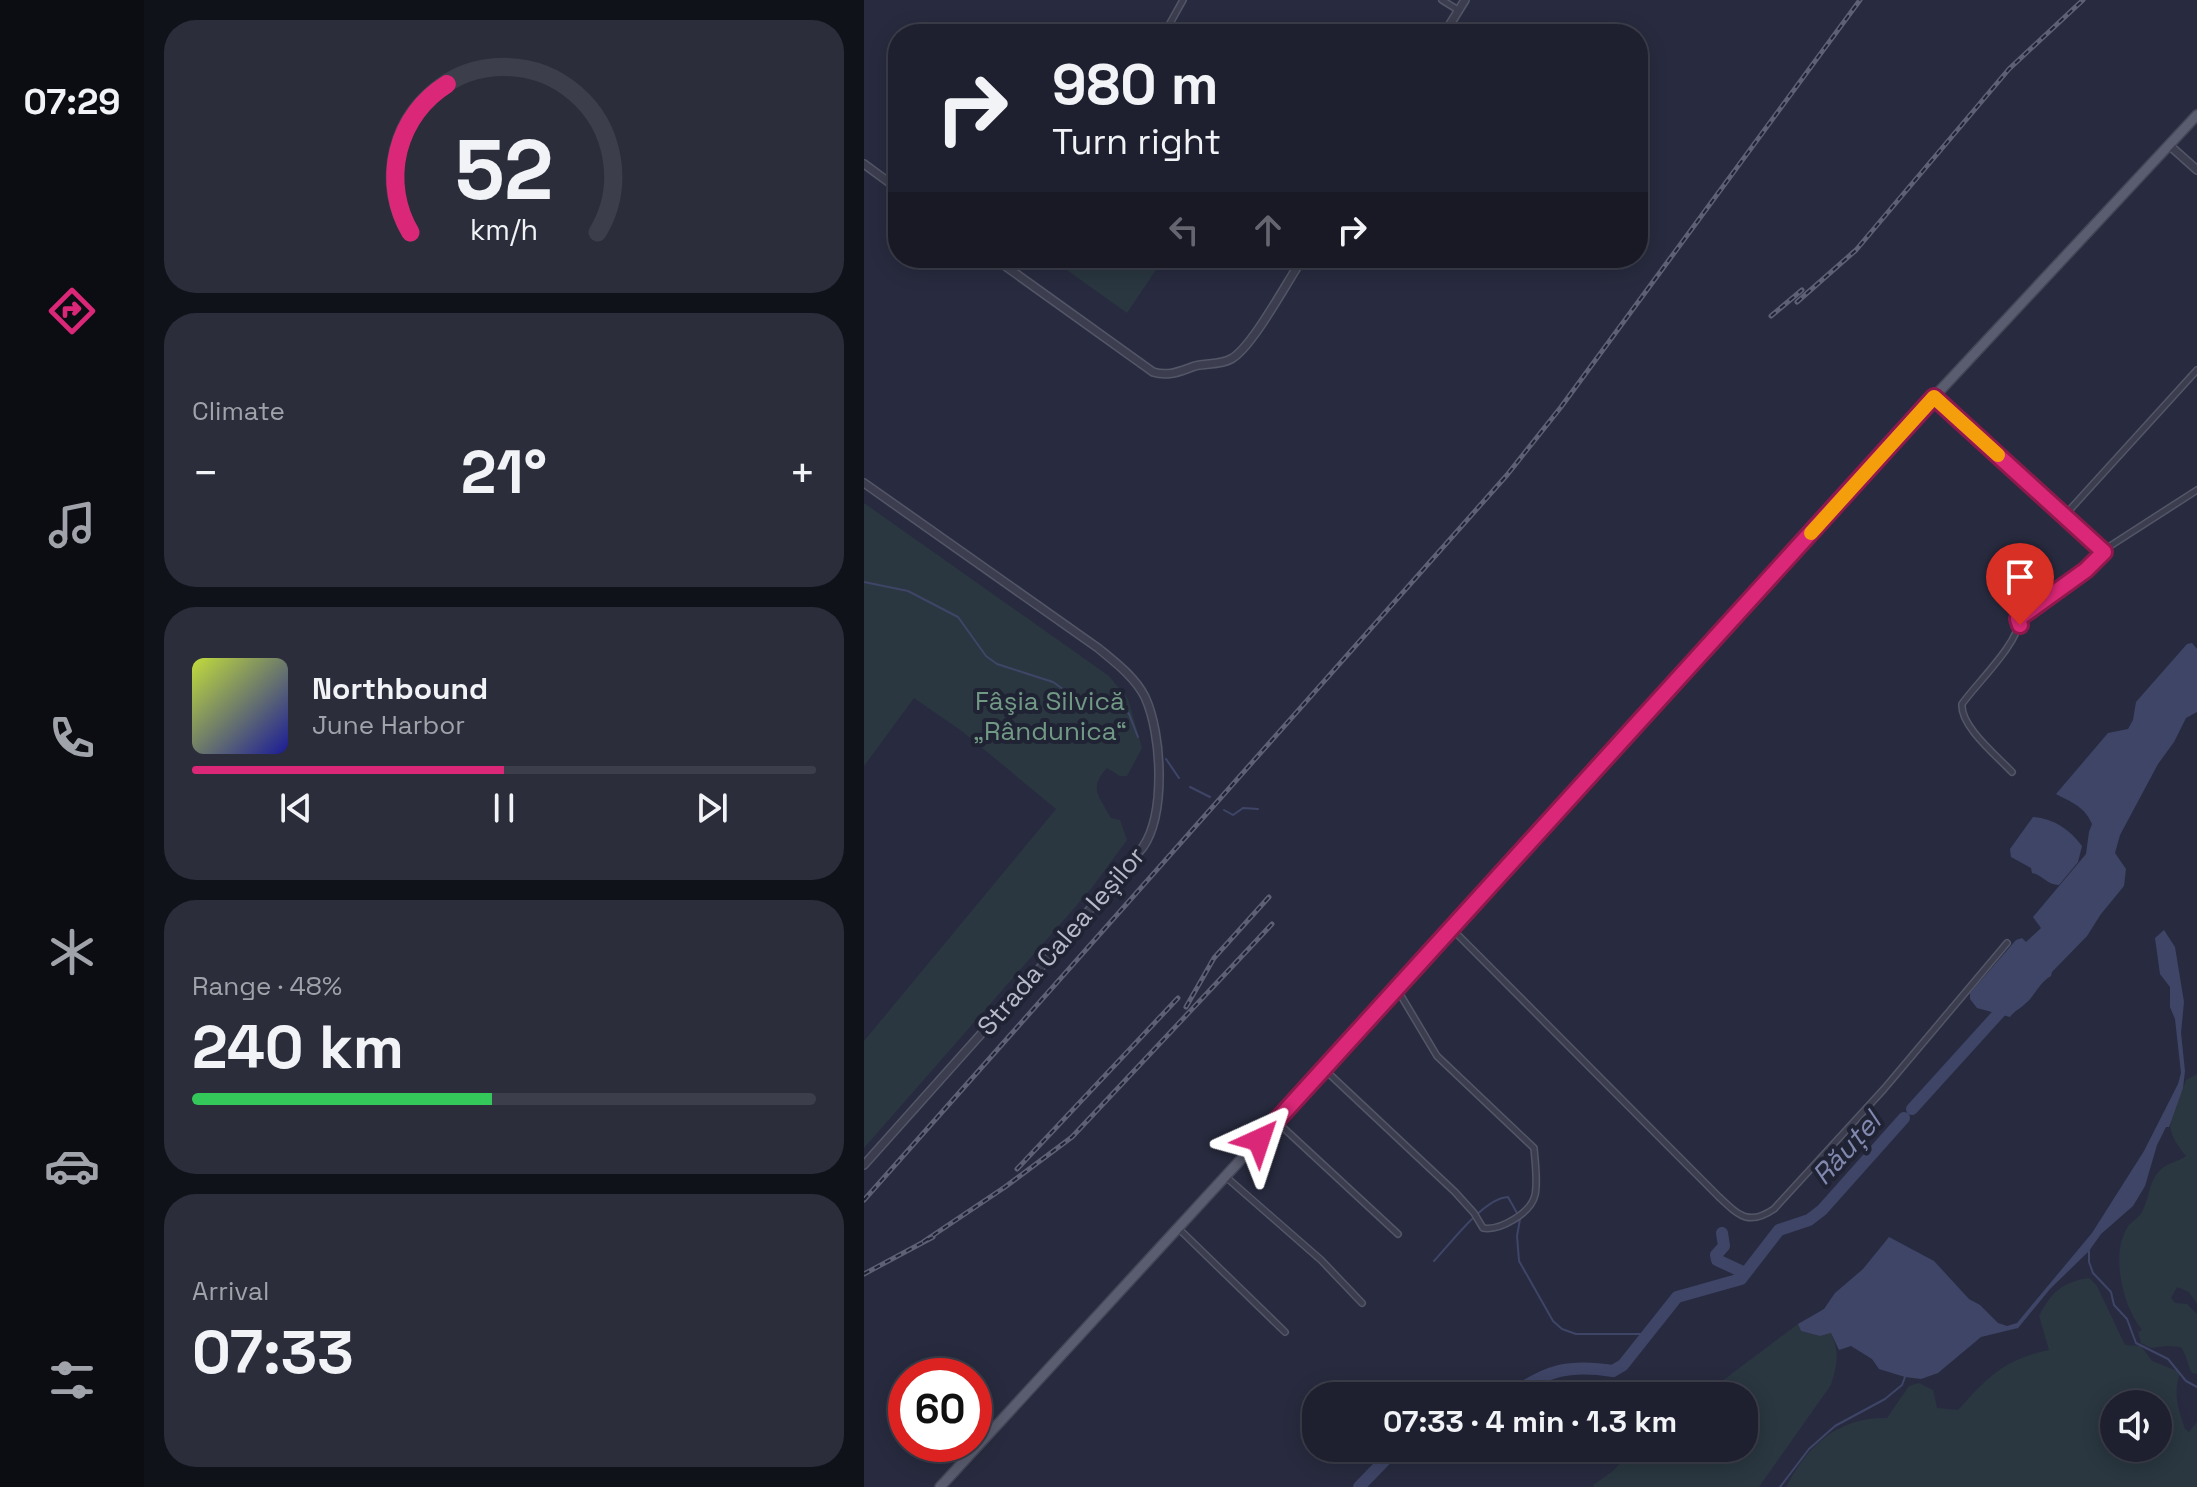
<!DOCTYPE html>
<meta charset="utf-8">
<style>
body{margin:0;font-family:"Space Grotesk",sans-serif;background:#2b2d3b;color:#f1f3f6;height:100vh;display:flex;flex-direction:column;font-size:30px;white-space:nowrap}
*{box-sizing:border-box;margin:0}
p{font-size:26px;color:#a1a3aa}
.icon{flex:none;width:44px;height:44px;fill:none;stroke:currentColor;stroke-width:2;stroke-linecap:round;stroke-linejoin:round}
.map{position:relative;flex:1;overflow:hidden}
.side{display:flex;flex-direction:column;gap:20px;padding:20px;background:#10121a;width:720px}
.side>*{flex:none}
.guide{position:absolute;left:24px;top:24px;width:760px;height:244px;border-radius:32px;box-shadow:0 4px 20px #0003,0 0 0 2px #3c3e4b;background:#1e202f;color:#f1f3f6;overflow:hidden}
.controls{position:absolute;left:1236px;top:1390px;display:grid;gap:16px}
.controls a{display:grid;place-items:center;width:72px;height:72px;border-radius:50%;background:#1e202f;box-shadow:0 4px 20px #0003,0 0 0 2px #3c3e4b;font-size:40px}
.speed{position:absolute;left:24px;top:1358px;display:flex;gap:16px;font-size:40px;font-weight:700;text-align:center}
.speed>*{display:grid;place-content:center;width:104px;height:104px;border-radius:50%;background:#1e202f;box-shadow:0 4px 20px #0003,0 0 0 2px #3c3e4b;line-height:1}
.speed .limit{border:12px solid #d22;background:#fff;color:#111}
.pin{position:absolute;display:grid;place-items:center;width:68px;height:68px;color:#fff;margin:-82px -34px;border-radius:50% 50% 50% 0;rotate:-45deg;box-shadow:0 0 8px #0007}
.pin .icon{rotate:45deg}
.me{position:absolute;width:88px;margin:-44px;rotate:42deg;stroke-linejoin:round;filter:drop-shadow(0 0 6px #0008)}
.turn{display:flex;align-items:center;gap:28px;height:168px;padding:0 32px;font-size:36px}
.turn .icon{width:104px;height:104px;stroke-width:2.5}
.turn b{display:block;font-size:56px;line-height:68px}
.lanes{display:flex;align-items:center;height:76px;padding:0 32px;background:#0003;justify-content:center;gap:40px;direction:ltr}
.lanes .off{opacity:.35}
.big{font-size:60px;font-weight:800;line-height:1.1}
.side .card{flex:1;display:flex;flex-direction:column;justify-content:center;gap:12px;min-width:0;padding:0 28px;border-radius:32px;background:#2b2d3b}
.side .dial{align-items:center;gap:0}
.dial svg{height:208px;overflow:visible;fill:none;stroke:#3c3e4b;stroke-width:7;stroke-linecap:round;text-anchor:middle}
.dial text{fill:#f1f3f6;stroke:none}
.song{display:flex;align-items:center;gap:24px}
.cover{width:96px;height:96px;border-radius:12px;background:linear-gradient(135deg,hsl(70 70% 55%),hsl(240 70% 35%))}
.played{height:8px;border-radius:4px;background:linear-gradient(90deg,#db2777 50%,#3c3e4b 50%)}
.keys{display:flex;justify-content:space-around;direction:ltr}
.heat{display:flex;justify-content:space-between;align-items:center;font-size:44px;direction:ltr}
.charge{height:12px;border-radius:6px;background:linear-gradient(90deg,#34c759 48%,#3c3e4b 0)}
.trip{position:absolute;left:438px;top:1382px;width:456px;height:80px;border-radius:32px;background:#1e202f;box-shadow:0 4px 20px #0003,0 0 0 2px #3c3e4b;font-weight:800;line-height:80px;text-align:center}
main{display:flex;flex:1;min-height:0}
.dock{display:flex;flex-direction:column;width:144px;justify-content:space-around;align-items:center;background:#0c0d13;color:#a1a3aa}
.dock .icon{width:56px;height:56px}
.dock .current{color:#db2777}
.dock b{font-size:36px;color:#f1f3f6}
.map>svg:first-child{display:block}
.green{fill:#2a3740;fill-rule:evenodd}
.water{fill:#3f4567}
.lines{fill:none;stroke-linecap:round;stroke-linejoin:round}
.stream{stroke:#3f4567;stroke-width:2}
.river{stroke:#3f4567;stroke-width:12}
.minor-casing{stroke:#535666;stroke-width:8}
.tertiary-casing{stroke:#535666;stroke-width:10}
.primary-casing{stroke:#454758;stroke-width:12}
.minor{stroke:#3c3e4f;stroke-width:5}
.tertiary{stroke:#3c3e4f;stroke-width:7}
.primary{stroke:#5a5d6f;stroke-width:9}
.rail-casing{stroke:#5e6176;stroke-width:5}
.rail{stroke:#202334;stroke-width:2;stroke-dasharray:6;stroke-linecap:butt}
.route-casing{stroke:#8e194d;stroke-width:20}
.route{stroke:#db2777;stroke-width:14}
.slow{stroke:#f59e0b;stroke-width:14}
.labels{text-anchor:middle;stroke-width:8;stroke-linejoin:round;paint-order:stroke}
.park-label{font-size:26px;fill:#719985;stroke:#202334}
.street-label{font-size:26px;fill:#b8bac9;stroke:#202334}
.water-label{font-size:28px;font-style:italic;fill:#8289af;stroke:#202334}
</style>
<main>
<nav class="dock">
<b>07:29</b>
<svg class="icon current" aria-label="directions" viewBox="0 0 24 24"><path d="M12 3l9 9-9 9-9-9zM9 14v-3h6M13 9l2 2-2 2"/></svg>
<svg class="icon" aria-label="music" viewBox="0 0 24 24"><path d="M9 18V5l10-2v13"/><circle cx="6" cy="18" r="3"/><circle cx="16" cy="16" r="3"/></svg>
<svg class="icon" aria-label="phone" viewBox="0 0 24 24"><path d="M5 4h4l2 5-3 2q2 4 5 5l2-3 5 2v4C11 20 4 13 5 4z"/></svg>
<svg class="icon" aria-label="climate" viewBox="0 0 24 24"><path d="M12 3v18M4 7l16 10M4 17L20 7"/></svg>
<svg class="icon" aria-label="car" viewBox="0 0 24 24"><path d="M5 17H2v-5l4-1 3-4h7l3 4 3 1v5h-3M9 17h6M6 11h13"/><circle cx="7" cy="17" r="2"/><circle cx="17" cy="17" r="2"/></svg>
<svg class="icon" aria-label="filters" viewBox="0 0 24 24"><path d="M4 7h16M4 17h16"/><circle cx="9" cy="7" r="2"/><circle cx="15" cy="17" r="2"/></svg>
</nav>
<section class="side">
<div class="card dial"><svg viewBox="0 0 100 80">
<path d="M14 69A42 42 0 1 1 86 69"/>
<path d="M14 69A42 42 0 0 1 28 12" stroke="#db2777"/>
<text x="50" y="56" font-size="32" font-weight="700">52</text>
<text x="50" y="72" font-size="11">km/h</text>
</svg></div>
<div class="card"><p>Climate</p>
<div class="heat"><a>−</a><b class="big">21°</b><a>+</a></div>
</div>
<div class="card">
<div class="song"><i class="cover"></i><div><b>Northbound</b><p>June Harbor</p></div></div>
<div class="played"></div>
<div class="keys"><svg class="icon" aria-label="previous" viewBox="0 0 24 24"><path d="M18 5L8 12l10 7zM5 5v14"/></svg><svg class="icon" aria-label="pause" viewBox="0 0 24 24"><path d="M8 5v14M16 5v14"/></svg><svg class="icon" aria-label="next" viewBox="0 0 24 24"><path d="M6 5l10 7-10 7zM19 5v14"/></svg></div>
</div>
<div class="card"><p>Range · 48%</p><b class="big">240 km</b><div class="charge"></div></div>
<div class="card"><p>Arrival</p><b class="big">07:33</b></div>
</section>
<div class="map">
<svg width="1333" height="1487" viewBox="0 0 1333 1487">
<rect width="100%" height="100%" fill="#282b3f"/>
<path class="green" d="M 186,258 L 300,258 L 263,313 Z
M 0,503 L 245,676 L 264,699 L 278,748 L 263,776 L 256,776 L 243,768 C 224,789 235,795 247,818 L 256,820 L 263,840 L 227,889 L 0,1148 L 0,1041 L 192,809 L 99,732 L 50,698 L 0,766 Z
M 1333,1074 L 1333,1304 L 1325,1292 L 1313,1287 L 1307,1298 L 1311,1303 L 1323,1304 L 1333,1314 L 1333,1374 L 1328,1373 C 1323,1364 1323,1356 1317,1347 L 1302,1346 L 1287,1348 L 1277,1343 L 1274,1332 L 1278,1330 C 1259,1307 1247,1257 1262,1230 C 1265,1222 1274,1219 1278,1212 C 1286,1197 1285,1177 1300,1167 C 1306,1163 1315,1161 1322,1156 C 1294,1122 1309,1117 1322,1080 Z
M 1225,1278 L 1233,1286 L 1261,1345 L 1277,1346 L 1288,1361 L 1316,1372 C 1309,1394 1314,1408 1321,1429 L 1325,1432 L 1333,1422 L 1333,1487 L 922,1487 C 944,1445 974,1417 1023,1418 L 1045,1386 L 1055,1383 L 1069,1390 L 1073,1408 L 1094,1410 C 1123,1378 1140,1359 1185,1350 L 1175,1316 C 1187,1292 1199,1282 1225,1278 ZM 1294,1404 L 1294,1448 L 1250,1448 L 1250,1404 Z
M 934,1324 L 937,1331 L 956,1336 L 967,1333 C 976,1353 973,1365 967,1385 L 895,1487 L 730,1487 L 729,1485 L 749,1471 L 770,1448 L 880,1448 L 880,1396 L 838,1396 Z"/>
<path class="water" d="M 1328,643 L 1333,649 L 1333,712 L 1322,718 L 1310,742 L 1294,764 L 1256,835 L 1251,853 L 1262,869 L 1260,886 L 1237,914 L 1223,936 L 1188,972 L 1187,976 C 1175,983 1172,994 1162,1003 C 1156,1009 1150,1011 1146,1017 L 1113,1008 L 1106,999 L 1106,993 L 1152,940 L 1158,938 L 1162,942 L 1177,928 L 1169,917 L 1222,854 L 1225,832 L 1228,824 C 1221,807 1209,803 1192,794 L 1244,733 L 1264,729 L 1269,720 L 1272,702 L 1323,644 Z
M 1169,817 C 1191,819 1205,829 1218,846 L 1214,862 L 1195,885 C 1183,885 1179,875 1168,873 L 1167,868 L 1147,857 L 1146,849 Z
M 1300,930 L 1311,947 L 1320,1002 L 1317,1033 L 1321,1071 L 1319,1088 L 1305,1127 L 1302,1127 L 1293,1145 L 1281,1186 L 1269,1206 L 1237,1234 L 1225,1251 L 1186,1289 L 1154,1328 L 1117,1337 L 1074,1373 L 1057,1379 L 1041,1377 L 1015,1369 L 1008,1359 L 987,1346 L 975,1350 L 967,1333 L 956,1336 L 937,1331 L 934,1324 L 960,1309 L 971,1293 L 999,1269 L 1025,1237 L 1070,1261 L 1105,1299 L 1116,1305 L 1134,1323 L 1143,1326 L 1153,1323 L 1228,1233 L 1280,1151 L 1314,1084 L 1317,1073 L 1311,1019 L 1306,1007 L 1306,987 L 1296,974 L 1291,938 Z"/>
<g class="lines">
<path class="stream" d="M 0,582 L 44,591 L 94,617 L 122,656 L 133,664 L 189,682 L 216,701 L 251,699 L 265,714 L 274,737
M 302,759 L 315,778
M 326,787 L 346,797
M 360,810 L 369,815 L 379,808 L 394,809
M 656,1219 L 653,1236 L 655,1261 L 689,1321 L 698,1329 L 712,1334 L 785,1334
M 1225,1251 L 1225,1262 L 1229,1273 L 1247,1292 L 1250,1305 L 1263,1319 L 1272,1343 L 1304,1359 L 1322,1381 L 1333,1387
M 570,1261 C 587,1243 620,1198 644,1197 L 653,1213
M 916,1487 L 945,1449 L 971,1426 L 1021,1399 L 1038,1385 L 1041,1377"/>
<path class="river" d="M 1048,1109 L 1145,1002
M 858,1233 L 860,1246 L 852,1255 L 853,1260 L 881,1273
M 646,1396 C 683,1370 705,1364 749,1371 L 759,1365 L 813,1297 L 877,1279 L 915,1230 L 945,1220 L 958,1210 L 1040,1118
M 495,1487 L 527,1454 L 557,1457 L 568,1448"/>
<defs>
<path id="minor" d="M 578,0 L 594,10
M 300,34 L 319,0
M 1070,398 L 1240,552
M 1201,515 L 1333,370
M 1148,772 C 1133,756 1096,726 1098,704 C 1111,685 1159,639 1154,619 L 1222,570 L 1243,548 L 1333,490
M 588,929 L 855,1197 C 875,1216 885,1226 910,1209 L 1020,1089 L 1143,943
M 461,1070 L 591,1192 L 610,1213 L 619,1228 C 636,1231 667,1213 671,1195 C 674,1182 671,1161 670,1148 L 573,1056 L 533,989
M 412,1121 L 534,1234
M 362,1177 L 457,1260 L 498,1303
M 313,1227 L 421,1332"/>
<path id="tertiary" d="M 580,34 L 601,0
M 1305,145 L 1333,170
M 0,164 L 34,189
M 130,258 L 289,372 C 305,377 316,371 331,366 C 343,363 356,365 367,359 C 388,348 424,280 439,258
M 0,483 L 234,648 C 251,662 271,677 281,697 C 298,734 302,813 279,847 L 176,968 L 0,1165"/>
<path id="primary" d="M 76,1487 L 549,972 L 1070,397 L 1333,115"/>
</defs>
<use href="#minor" class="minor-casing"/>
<use href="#tertiary" class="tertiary-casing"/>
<use href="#primary" class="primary-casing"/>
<use href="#minor" class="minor"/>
<use href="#tertiary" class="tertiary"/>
<use href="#primary" class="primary"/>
<defs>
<path id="rail" d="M 933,302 L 992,250 L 1145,69 L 1219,0
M 907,316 L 938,290
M 322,1007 L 350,958 L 405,897
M 153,1169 L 314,998
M 0,1200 L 643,475 L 697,407 L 996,0
M 59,1242 L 141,1187 L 208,1137 L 408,924
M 0,1274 L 69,1237"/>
</defs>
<use href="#rail" class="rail-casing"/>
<use href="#rail" class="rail"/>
</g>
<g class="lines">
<defs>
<path id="route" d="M 395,1140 L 1070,397 L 1240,552 L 1222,570 L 1154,619 L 1156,625"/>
</defs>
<use href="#route" class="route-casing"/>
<use href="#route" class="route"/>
<path class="slow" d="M 947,533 L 1070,397 L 1134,455"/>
</g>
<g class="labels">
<g class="park-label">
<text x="186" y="710">Fâşia Silvică<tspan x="186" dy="30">„Rândunica“</tspan></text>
</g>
<g class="street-label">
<text transform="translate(197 941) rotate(-49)" y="9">Strada Calea Ieșilor</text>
</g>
<g class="water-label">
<text transform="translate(982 1148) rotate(-48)" y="10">Răuțel</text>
</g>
</g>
</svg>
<div class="controls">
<a><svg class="icon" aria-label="sound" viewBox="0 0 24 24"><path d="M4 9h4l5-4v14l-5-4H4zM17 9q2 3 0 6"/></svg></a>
</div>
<div class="speed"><div class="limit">60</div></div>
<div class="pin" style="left:1156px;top:625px;background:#d93025"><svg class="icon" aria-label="arrive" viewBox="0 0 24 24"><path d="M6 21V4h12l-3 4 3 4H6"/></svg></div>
<svg class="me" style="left:395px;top:1140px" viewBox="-20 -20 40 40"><path d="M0-17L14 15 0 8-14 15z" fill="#db2777" stroke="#fff" stroke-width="4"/></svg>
<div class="trip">07:33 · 4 min · 1.3 km</div>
<div class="guide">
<div class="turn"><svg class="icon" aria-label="right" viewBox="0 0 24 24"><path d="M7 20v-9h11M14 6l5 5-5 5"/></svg><div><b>980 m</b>Turn right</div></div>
<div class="lanes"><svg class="icon off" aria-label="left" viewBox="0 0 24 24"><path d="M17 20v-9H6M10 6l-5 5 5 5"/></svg><svg class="icon off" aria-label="ahead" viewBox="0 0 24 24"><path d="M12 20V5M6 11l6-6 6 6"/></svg><svg class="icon" aria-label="right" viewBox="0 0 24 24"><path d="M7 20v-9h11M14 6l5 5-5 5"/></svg></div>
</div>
</div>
</main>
